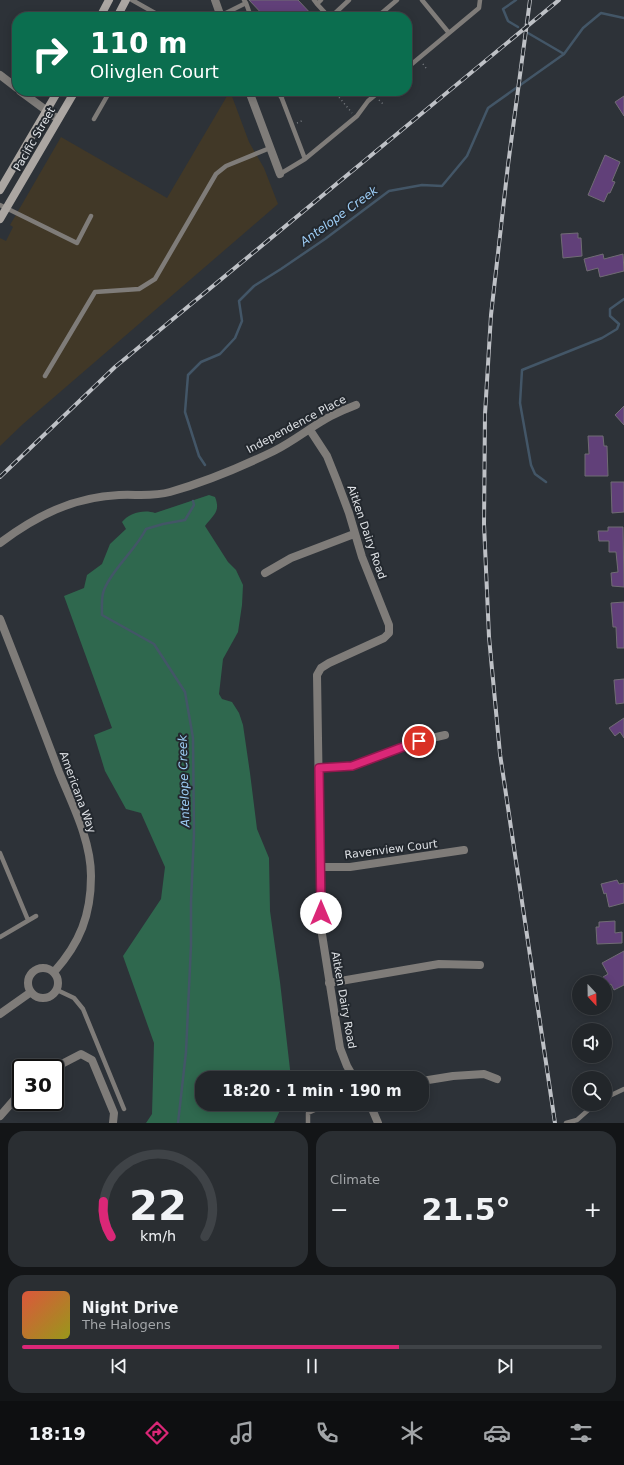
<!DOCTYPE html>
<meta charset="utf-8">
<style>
body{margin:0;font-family:"DejaVu Sans",sans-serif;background:#2a2e32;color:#f1f3f6;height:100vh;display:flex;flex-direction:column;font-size:15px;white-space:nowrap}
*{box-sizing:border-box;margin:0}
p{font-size:13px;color:#a2a5a8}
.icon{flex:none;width:22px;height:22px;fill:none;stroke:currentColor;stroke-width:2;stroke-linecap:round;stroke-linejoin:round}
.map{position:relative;height:1123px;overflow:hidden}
.side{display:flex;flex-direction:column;gap:8px;padding:8px;background:#131517;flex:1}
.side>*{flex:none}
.hud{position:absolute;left:12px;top:12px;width:400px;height:84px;border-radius:16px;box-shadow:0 2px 10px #0003,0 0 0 1px #3f4347;background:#0b6e4f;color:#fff;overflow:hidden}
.needle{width:26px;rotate:158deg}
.controls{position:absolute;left:572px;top:975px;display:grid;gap:8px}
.controls a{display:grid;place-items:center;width:40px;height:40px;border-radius:50%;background:#22262a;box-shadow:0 2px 10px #0003,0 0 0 1px #3f4347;font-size:20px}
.speed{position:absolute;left:12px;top:1059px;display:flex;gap:8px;font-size:20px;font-weight:700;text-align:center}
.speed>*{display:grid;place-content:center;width:52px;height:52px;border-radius:50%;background:#22262a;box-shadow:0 2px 10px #0003,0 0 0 1px #3f4347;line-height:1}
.speed .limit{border:2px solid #111;border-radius:6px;background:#fff;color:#111}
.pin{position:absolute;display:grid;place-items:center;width:34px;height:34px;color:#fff;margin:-17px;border:2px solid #fff;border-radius:50%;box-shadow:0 1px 4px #0007}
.me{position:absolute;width:44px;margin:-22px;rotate:0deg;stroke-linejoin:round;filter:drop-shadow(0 0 3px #0008)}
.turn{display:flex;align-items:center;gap:14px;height:84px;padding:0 12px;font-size:18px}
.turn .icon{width:52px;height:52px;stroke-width:2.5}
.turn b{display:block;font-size:28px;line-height:34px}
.big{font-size:30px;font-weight:800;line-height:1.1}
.side .tile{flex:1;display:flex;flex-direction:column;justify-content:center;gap:6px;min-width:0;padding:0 14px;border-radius:16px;background:#2a2e32}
.side .dial{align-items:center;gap:0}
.dial svg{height:104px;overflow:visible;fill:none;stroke:#3f4347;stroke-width:7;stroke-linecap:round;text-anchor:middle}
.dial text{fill:#f1f3f6;stroke:none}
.song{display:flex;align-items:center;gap:12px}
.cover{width:48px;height:48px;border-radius:6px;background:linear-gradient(135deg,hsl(10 70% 55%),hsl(60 70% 35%))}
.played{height:4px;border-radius:2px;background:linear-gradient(90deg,#db2777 65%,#3f4347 65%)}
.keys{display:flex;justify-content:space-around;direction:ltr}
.heat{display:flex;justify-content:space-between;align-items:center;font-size:22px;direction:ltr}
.side .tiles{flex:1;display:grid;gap:8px;grid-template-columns:1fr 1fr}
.tile:last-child{grid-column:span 2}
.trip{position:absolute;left:195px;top:1071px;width:234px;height:40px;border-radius:16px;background:#22262a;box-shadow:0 2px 10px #0003,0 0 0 1px #3f4347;font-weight:800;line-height:40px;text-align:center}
.menu{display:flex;height:64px;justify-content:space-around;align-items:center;background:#0e0f11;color:#a2a5a8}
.menu .icon{width:28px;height:28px}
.menu .selected{color:#db2777}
.menu b{font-size:18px;color:#f1f3f6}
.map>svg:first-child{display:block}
.industrial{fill:#413827}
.green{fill:#2f684e}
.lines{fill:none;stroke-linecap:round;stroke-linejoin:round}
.stream{stroke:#435667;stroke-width:2.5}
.building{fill:#614079;stroke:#706c74}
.path{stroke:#7a7e83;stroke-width:1.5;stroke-dasharray:1 3;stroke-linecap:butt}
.service{stroke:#7f7c79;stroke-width:4.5}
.minor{stroke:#7f7c79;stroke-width:8}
.secondary{stroke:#aba6a2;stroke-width:8}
.rail-casing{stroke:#bec1c6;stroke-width:4}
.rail{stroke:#23282e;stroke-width:2.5;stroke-dasharray:8;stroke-linecap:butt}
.route-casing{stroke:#8e194d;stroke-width:10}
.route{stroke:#db2777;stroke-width:7}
.labels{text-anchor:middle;stroke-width:4;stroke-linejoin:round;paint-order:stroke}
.street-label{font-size:11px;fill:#dee1e5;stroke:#23282e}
.water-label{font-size:12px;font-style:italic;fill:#9dcdf6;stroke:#23282e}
</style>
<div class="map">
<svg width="624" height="1123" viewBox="0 0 624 1123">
<rect width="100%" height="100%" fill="#2d3238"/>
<path class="industrial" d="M 230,91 L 249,142 L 264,168 L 278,204 L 23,424 L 0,446 L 0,238 L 6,241 L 13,227 L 10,225 L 61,137 L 167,198 Z"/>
<path class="green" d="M 209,495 L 215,497 C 221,512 213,515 205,526 L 228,562 L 236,570 L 243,585 L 242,605 L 238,632 L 223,659 L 219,694 L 222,699 L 232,702 L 239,713 L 243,725 L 250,773 L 257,829 L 269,858 L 270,911 L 280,982 L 291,1078 L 202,1078 L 202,1104 L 283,1104 L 274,1123 L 146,1123 L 152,1114 L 154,1043 L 123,956 L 161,899 L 165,867 L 141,813 L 126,809 L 105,771 L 94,735 L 112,728 L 64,596 L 84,588 L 87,575 L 102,564 L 110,544 L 126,529 L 122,522 C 129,513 144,509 155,513 Z"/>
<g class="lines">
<path class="stream" d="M 516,0 L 503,9 L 508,21 L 518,27
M 528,33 L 564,54
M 205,465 L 199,456 L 185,412 L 188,375 L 201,362 L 220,354 L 235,338 L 242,321 L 239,301 L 254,286 L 281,269 L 325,239 L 389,191 L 422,185 L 442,186 L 467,156 L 488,108 L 564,54 L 583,28 L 601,13 L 624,18
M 546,482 L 535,474 L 531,465 L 520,403 L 522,370 L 602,338 L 617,329 L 619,324 L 610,316 L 610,309 L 624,299
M 178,1123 L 186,1052 L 191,945 L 191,902 L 194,834 L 193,738 L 185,692 L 154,644 L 102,615 C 102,608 101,597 104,590 C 112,569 135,551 146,529 L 163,524 L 185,520 L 194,505 L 193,501"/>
</g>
<path class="building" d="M 249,0 L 298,0 L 314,17 L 265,17 Z
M 624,96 L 624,116 L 615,102 Z
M 605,155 L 620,162 L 612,181 L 615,182 L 610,193 L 608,193 L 604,202 L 588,195 Z
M 578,233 L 578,238 L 581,238 L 582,256 L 563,258 L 561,234 Z
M 603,254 L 604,259 L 623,254 L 624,271 L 600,277 L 598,268 L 587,271 L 584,259 Z
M 624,406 L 624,425 L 615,415 Z
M 588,436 L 603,436 L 604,446 L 607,446 L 608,476 L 585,476 L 585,454 L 589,454 Z
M 611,482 L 624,482 L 624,512 L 612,513 Z
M 608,527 L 623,527 L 624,587 L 612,586 L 611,573 L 618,572 L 616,552 L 609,552 L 609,541 L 599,541 L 598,531 L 608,531 Z
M 624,602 L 624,648 L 617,648 L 616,627 L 613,627 L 611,603 Z
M 624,679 L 624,703 L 616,704 L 614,680 Z
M 624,718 L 624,738 L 620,732 L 615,736 L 609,728 Z
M 617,880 L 619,884 L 624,883 L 624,903 L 609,907 L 606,893 L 604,894 L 601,884 Z
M 615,921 L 615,933 L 622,932 L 622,943 L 597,944 L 596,927 L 599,927 L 599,922 Z
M 624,951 L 624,985 L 614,990 L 611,984 L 607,986 L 603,977 L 608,974 L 602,963 Z"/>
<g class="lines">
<path class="path" d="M 423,64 L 426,68
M 334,91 L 352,113
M 379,100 L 383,104
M 297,123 L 304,120"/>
<path class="service" d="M 132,0 L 155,13 L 153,17
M 314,0 L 317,4 L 321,0
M 422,0 L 449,33
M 246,3 L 251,17
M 317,4 L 329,17
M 220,16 L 246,3 L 244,0
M 331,17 L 349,0
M 377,17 L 397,0
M 407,68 L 479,8 L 480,0
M 279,91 L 305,159
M 281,97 L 288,91
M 94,119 L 110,91
M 280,174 L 305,159 L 357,116 L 368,101 L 380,91
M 0,205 L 77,243 L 91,216
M 45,376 L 95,292 L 139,289 L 155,279 L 216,174 L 226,166 L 270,148
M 0,853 L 28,920
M 0,937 L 36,916
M 57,990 L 74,998 L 83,1009 L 124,1109
M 605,1098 L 624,1089
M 308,1123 L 308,1113 L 328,1104
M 566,1123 L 577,1120 L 595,1104"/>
<path class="minor" d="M 215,0 L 221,17
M 0,75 L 17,88
M 20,91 L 58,119
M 249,91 L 280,174
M 310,430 L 327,456 L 337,481 L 349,513 L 362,557 L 389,625 L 389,633 L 384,638 L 329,663 L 321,668 L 317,675 L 321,928 L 340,1048 L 347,1066 L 354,1078
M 0,543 C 36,516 73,497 119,495 C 135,494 153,497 170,492 C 205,482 241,467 274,451 C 294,441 312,426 331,416 C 339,412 348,408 356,405
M 265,573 L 291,558 L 354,534
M 0,619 C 20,670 40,721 59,772 C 72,804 91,840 91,876 C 91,915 80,943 54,972
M 319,768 L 352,766 L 419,741 L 445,735
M 320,867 L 350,867 L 464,850
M28 983a15 15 0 1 1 30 0a15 15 0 1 1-30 0Z
M 329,983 L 439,964 L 480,965
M 0,1014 L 31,992
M 54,1068 L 81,1054 L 92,1060 L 114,1113 L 113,1123
M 422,1081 L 453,1076 L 484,1074 L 497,1079
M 370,1104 L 378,1123
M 0,1116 L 21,1092"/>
<path class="secondary" d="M 100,17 L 109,0
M 117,17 L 126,0
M 0,190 L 58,91
M 0,219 L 75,91"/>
<defs>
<path id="rail" d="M 530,0 L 508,165 L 491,315 L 485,414 L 484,524 L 489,637 L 500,754 L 555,1123
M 0,477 L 115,367 L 559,0"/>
</defs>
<use href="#rail" class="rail-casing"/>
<use href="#rail" class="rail"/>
</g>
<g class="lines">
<defs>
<path id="route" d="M 321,913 L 319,768 L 352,766 L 419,741"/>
</defs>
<use href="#route" class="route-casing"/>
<use href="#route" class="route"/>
</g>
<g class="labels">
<g class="street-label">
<text transform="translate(34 139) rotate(-60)" y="4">Pacific Street</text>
<text transform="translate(296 424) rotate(-28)" y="4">Independence Place</text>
<text transform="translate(367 532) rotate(71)" y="4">Aitken Dairy Road</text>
<text transform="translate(78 792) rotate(70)" y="4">Americana Way</text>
<text transform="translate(391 849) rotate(-7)" y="4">Ravenview Court</text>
<text transform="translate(344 1000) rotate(80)" y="4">Aitken Dairy Road</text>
</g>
<g class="water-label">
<text transform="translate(339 216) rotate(-36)" y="4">Antelope Creek</text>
<text transform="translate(184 781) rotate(-92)" y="4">Antelope Creek</text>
</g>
</g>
</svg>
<div class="controls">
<a><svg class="needle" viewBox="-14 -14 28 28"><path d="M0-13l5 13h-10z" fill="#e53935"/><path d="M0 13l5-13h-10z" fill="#a2a5a8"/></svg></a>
<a><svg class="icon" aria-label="sound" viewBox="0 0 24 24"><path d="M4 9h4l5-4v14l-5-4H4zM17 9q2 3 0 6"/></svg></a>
<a><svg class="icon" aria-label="search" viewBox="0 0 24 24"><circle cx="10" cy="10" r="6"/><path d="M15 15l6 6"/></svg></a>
</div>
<div class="speed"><div class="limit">30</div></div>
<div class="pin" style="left:419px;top:741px;background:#d93025"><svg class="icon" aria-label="arrive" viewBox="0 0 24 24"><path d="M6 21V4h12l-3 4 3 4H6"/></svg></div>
<svg class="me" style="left:321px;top:913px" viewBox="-20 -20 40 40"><circle r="19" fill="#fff"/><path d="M0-13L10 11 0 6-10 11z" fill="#db2777"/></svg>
<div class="trip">18:20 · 1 min · 190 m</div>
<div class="hud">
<div class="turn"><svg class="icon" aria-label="right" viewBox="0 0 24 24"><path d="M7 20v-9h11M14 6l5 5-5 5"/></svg><div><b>110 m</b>Olivglen Court</div></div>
</div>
</div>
<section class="side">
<div class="tiles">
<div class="tile dial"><svg viewBox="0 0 100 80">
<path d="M14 69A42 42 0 1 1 86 69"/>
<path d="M14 69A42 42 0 0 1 8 42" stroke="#db2777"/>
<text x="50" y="56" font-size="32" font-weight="700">22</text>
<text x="50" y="72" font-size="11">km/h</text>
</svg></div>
<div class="tile"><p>Climate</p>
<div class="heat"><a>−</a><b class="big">21.5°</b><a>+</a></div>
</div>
<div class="tile">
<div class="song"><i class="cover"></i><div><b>Night Drive</b><p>The Halogens</p></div></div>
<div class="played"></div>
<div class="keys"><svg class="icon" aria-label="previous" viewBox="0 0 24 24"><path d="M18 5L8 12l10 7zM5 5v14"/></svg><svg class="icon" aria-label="pause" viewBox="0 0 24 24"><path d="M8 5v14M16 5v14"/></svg><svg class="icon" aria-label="next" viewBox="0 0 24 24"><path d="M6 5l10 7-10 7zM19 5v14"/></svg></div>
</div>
</div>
</section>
<nav class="menu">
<b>18:19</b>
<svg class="icon selected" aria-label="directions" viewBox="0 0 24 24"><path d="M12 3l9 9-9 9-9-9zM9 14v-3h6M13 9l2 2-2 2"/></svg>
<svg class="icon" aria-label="music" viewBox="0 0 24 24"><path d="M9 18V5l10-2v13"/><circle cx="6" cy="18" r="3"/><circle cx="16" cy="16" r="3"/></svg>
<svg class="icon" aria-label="phone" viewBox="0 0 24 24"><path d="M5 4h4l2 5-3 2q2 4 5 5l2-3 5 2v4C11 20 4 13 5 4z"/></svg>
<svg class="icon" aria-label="climate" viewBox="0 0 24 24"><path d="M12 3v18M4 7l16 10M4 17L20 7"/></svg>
<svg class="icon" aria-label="car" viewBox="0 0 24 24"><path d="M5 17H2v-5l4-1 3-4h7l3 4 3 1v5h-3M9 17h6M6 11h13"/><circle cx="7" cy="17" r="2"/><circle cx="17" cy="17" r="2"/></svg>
<svg class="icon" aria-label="filters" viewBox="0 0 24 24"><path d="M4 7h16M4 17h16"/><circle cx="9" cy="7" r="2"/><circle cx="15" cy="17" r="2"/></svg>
</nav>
